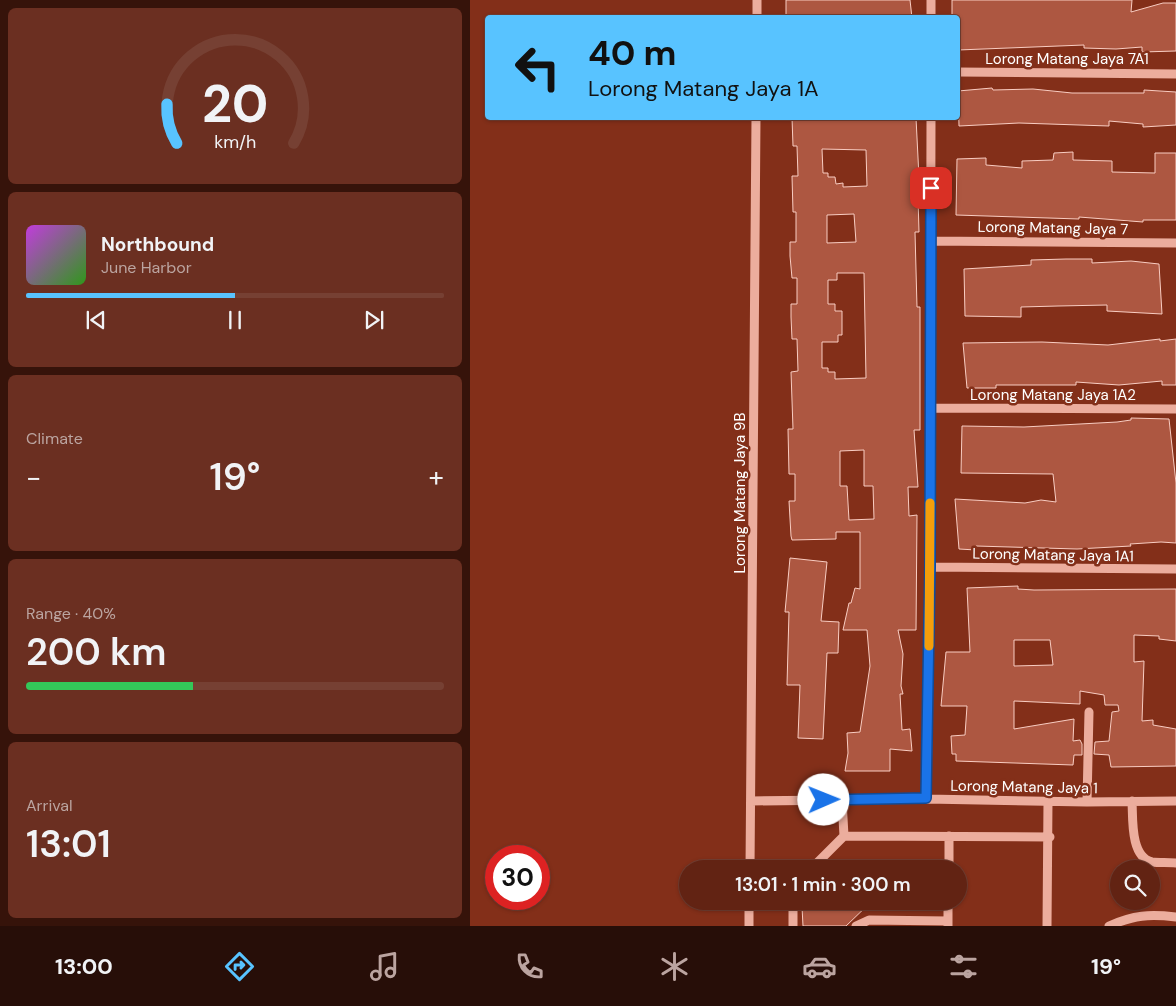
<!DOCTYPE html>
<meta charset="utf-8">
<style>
body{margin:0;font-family:"DM Sans",sans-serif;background:#6b2f21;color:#f1f3f6;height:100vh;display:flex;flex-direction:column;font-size:19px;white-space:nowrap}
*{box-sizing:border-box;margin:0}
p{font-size:16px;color:#bba4a0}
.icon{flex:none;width:28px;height:28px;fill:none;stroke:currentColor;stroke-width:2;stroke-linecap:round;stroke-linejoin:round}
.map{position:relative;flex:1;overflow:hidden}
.details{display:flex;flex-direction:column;gap:8px;padding:8px;background:#36130a;width:470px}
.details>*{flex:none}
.guide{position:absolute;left:15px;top:15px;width:475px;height:105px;border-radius:5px;box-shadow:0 1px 4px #0004,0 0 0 1px #764033;background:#58c3ff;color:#111;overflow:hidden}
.tools{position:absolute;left:640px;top:860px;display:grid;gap:10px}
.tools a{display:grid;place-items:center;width:50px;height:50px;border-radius:50%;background:#622313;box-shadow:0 1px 4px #0004,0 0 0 1px #764033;font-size:25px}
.speed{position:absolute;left:15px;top:845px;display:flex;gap:10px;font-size:25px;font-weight:700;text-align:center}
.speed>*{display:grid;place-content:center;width:65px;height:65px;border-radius:50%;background:#622313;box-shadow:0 1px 4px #0004,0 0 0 1px #764033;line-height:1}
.speed .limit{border:8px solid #d22;background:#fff;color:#111}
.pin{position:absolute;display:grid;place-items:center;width:42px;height:42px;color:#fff;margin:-21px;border-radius:10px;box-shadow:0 2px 8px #0006}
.me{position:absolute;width:55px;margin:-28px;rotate:89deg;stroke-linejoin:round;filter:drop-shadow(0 0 4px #0008)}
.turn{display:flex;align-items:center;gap:18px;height:105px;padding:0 20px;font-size:22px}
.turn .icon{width:65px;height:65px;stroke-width:2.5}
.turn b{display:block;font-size:35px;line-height:42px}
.big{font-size:38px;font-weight:600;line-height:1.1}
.details .widget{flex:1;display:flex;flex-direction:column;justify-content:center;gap:8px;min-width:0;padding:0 18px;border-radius:8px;background:#6b2f21}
.details .dial{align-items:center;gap:0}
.dial svg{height:130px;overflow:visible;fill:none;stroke:#764033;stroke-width:7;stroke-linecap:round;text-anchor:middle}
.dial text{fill:#f1f3f6;stroke:none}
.song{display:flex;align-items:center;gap:15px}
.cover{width:60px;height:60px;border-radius:8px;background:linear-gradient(135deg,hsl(290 70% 55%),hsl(110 70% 35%))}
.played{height:5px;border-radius:2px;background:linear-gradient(90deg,#58c3ff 50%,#764033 50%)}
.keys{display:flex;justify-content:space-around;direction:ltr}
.heat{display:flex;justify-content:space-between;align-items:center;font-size:28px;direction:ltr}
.charge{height:8px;border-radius:4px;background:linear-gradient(90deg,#34c759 40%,#764033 0)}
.trip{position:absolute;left:209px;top:860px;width:288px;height:50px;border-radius:25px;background:#622313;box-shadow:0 1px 4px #0004,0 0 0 1px #764033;font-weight:600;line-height:50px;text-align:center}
.tabs{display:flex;height:80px;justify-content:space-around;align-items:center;background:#270e08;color:#bba4a0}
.tabs .icon{width:35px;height:35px}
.tabs .selected{color:#58c3ff}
.tabs b{font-size:22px;color:#f1f3f6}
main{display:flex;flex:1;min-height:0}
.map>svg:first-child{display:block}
.building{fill:#ad5741;stroke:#f9cdc2;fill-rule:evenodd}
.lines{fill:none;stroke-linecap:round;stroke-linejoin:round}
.minor{stroke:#ecad9d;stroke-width:9}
.route-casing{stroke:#114b97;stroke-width:12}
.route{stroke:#1a73e8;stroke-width:9}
.slow{stroke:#f59e0b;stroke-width:9}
.labels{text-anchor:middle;stroke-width:5;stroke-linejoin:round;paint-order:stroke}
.street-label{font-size:15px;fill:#fff;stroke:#832f19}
</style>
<main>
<section class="details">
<div class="widget dial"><svg viewBox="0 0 100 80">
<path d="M14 69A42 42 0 1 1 86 69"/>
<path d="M14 69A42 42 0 0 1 8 45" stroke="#58c3ff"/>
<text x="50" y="56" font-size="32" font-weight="700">20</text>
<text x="50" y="72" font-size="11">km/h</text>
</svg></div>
<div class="widget">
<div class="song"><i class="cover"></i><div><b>Northbound</b><p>June Harbor</p></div></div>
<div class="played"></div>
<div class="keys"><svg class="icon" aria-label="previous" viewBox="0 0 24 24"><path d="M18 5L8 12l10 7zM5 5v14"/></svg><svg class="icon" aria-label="pause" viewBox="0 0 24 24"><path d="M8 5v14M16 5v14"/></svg><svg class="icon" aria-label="next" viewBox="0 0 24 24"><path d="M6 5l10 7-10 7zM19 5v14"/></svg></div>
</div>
<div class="widget"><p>Climate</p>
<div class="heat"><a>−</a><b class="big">19°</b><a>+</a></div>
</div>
<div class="widget"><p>Range · 40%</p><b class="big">200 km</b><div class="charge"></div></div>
<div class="widget"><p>Arrival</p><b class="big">13:01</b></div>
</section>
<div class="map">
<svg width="706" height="926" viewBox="0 0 706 926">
<rect width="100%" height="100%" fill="#832f19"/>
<path class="building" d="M 316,0 L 440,0 L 442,18 L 316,18 Z
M 482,0 L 662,0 L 661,12 L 693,3 L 706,3 L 706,51 L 672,52 L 672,47 L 646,49 L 614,48 L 614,45 L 488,50 L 488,18 L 482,18 Z
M 522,88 L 523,90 L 563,89 L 602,93 L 674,93 L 674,90 L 706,92 L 706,125 L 673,127 L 673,124 L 639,121 L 639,126 L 549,123 L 489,126 L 488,91 Z
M 322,118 L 446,118 L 450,197 L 448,197 L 449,232 L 445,232 L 447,307 L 450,307 L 450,430 L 444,430 L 448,487 L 438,487 L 439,516 L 447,515 L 446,630 L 428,630 L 433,654 L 431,686 L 433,694 L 430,694 L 432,730 L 440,729 L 442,751 L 420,749 L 420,771 L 375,771 L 378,753 L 377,733 L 390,732 L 400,666 L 397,630 L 373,630 L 379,603 L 381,603 L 385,588 L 390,589 L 390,532 L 366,532 L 366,539 L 322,540 L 321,536 L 319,501 L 325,501 L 325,474 L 319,474 L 318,429 L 323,429 L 321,372 L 328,371 L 327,339 L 322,339 L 321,317 L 321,304 L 327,304 L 327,278 L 322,278 L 320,256 L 320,242 L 326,242 L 326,212 L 323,212 L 322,176 L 328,176 L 327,146 L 323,146 ZM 352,149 L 396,150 L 397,186 L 373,187 L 373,183 L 366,184 L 365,177 L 358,177 L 358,173 L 353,173 ZM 384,214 L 386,242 L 357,243 L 357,215 ZM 367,273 L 394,273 L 396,378 L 365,379 L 365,372 L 358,372 L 358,368 L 352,368 L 352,342 L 368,342 L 368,335 L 372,335 L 372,311 L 365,311 L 365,304 L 358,304 L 358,280 L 367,280 ZM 394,450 L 394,486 L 403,486 L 404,519 L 379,520 L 377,486 L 370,486 L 370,451 Z
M 603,152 L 603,160 L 642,161 L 642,172 L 685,173 L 685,153 L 706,153 L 706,220 L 673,220 L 673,222 L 609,217 L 609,219 L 486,215 L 487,159 L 516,158 L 516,165 L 552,168 L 552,161 L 583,160 L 584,153 Z
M 596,259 L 622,259 L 622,263 L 661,261 L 689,264 L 692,314 L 637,311 L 637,305 L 588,306 L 551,307 L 551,317 L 495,316 L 494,269 L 561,265 L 561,260 Z
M 690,339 L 690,341 L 706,339 L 706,385 L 692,385 L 692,381 L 649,385 L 606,382 L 606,385 L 526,385 L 526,388 L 497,388 L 493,343 L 572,342 L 638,345 Z
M 661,418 L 699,419 L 706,483 L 706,543 L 691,542 L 660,544 L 661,546 L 607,549 L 506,546 L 506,550 L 489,549 L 485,499 L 555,503 L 571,500 L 586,502 L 583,474 L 491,473 L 492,426 L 554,427 L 647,422 L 661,420 Z
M 320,558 L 357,562 L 351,621 L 369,622 L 368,653 L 357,653 L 353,739 L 328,738 L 330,685 L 317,685 L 319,612 L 315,612 Z
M 548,586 L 548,589 L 564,590 L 706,589 L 706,641 L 689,639 L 689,636 L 664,635 L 664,662 L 674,661 L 672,721 L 683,720 L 683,725 L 706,729 L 706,766 L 641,767 L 639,755 L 624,754 L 625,742 L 639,741 L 642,712 L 649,711 L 648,705 L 635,705 L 634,695 L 610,691 L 610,704 L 544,701 L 544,729 L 604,719 L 603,741 L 610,740 L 612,744 L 612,755 L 604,755 L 603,765 L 486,761 L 486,754 L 482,754 L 481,736 L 495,735 L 497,706 L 471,706 L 476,652 L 500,652 L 497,588 ZM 544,640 L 580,640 L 583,665 L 544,666 Z
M 338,901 L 402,901 L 376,926 L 333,926 L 332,907 Z"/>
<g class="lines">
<path class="minor" d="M 287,18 L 287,0
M 461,18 L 461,0
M 488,72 L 706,74
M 460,241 L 706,243
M 460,408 L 706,409
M 460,567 L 706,569
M 457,799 L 460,567 L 461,118
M 372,800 L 374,836
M 281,801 L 457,799 L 617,802 L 706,801
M 662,801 C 663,818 660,857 682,862 C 690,863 698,862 706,863
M 617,802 L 619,712
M 280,869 L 286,118
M 341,869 L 374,836 L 580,837
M 479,869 L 479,836
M 323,901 L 323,926
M 279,926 L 279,901
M 386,926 L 399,920 L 478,921
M 478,926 L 478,901
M 577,926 L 578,801
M 639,926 C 664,915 679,914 706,917"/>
</g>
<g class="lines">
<defs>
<path id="route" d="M 354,800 L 456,798 L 460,567 L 461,188"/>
</defs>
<use href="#route" class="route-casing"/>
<use href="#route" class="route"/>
<path class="slow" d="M 459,646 L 460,503"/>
</g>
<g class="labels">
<g class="street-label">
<text x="597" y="64">Lorong Matang Jaya 7A1</text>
<text transform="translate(583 228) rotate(1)" y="5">Lorong Matang Jaya 7</text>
<text x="583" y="400">Lorong Matang Jaya 1A2</text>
<text transform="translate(270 493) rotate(-90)" y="5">Lorong Matang Jaya 9B</text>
<text transform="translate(583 555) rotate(1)" y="5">Lorong Matang Jaya 1A1</text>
<text transform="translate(554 787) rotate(1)" y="5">Lorong Matang Jaya 1</text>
</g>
</g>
</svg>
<div class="tools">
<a><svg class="icon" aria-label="search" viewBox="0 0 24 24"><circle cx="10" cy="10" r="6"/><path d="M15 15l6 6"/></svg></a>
</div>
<div class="speed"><div class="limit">30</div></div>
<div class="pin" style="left:461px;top:188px;background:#d93025"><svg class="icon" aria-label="arrive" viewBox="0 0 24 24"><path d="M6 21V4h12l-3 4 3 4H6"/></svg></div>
<svg class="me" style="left:354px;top:800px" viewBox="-20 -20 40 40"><circle r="19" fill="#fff"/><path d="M0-13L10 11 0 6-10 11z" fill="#1a73e8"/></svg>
<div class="trip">13:01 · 1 min · 300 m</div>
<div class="guide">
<div class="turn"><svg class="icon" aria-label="left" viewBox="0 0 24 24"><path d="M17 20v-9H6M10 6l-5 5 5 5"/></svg><div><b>40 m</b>Lorong Matang Jaya 1A</div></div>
</div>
</div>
</main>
<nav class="tabs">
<b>13:00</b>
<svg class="icon selected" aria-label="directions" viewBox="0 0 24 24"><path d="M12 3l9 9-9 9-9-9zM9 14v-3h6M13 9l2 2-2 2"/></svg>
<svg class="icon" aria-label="music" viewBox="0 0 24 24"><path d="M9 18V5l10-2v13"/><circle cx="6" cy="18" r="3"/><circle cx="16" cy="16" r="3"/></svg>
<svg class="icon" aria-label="phone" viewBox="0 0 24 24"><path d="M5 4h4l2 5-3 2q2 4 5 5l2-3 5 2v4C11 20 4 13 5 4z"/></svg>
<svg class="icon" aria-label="climate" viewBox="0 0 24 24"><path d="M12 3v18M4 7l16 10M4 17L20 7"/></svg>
<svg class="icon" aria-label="car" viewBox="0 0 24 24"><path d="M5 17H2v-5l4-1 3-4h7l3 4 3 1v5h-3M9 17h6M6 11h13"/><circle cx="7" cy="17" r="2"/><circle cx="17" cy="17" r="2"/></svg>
<svg class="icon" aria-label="filters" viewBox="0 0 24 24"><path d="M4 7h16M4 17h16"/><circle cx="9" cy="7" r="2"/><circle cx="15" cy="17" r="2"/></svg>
<b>19°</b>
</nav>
